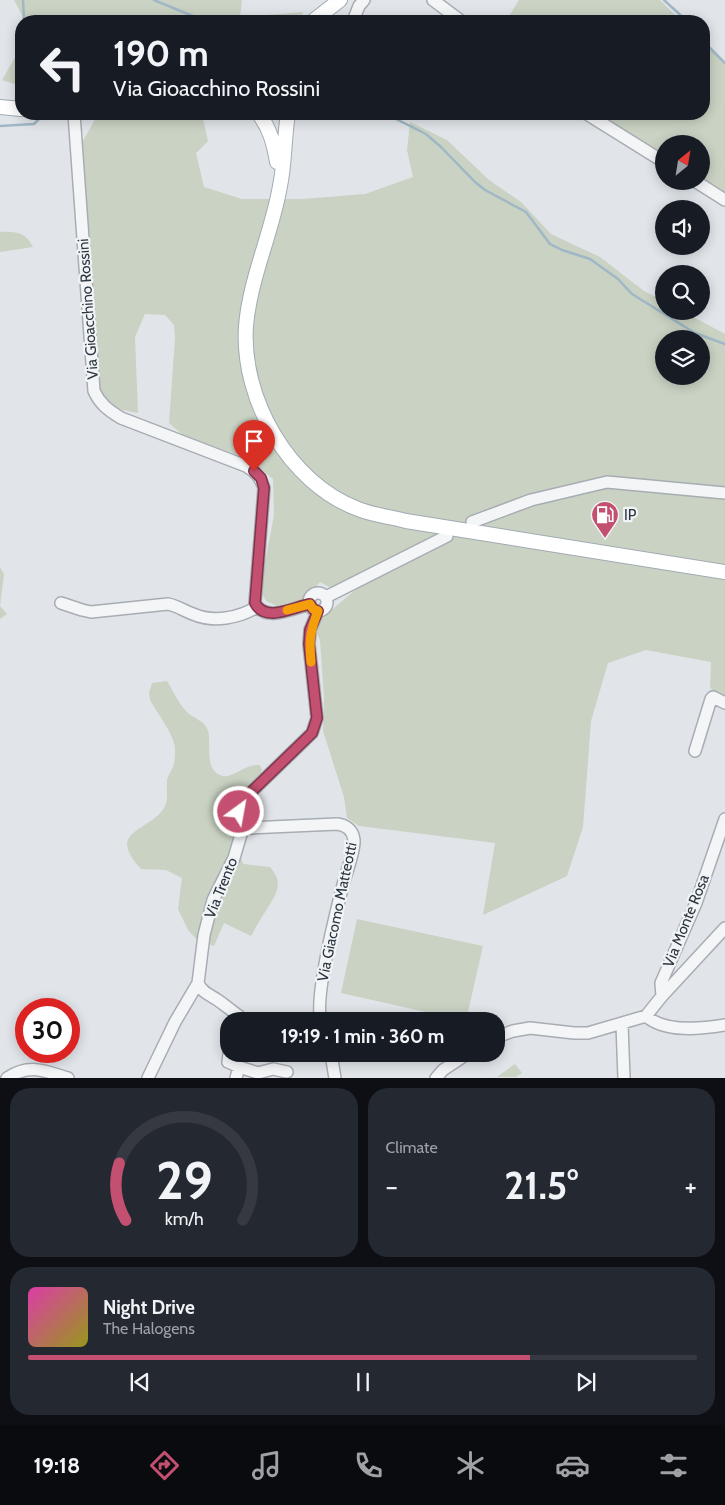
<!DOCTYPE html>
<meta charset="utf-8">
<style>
body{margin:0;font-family:Cabin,sans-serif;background:#242831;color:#f1f3f6;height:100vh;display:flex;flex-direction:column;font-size:19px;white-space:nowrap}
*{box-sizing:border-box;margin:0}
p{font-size:16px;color:#9ea1a6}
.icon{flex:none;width:28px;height:28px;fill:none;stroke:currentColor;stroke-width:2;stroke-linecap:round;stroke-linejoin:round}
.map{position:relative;height:1078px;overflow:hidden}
.drawer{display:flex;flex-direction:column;gap:10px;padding:10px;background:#0d0f14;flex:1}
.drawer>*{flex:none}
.hud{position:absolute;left:15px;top:15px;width:695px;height:105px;border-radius:20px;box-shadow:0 2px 12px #0003;background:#171b24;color:#f1f3f6;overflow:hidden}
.needle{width:32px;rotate:30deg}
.controls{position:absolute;left:655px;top:135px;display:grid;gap:10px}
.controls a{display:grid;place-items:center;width:55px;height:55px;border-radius:50%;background:#171b24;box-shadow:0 2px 12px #0003;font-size:25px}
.speed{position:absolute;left:15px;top:998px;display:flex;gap:10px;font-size:25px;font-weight:700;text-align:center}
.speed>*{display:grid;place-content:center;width:65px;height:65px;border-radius:50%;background:#171b24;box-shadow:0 2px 12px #0003;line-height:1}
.speed .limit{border:8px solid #d22;background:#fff;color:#111}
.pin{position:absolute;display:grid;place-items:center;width:42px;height:42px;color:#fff;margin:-51px -21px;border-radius:50% 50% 50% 0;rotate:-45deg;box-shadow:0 0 5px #0007}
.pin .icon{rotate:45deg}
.me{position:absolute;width:55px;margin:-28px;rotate:32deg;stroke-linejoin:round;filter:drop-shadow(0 0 4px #0008)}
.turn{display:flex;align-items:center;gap:18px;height:105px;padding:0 15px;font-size:22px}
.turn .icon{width:65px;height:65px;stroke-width:2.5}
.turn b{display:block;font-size:35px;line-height:42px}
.big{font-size:38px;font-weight:700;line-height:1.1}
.drawer .card{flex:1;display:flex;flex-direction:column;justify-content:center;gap:8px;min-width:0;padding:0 18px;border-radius:20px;background:#242831}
.drawer .dial{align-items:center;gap:0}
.dial svg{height:130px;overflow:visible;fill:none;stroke:#363941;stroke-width:7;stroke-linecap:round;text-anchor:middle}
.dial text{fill:#f1f3f6;stroke:none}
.song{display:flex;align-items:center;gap:15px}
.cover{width:60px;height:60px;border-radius:8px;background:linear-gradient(135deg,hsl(320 70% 55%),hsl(60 70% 35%))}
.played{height:5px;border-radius:2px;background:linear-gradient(90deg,#c45071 75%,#363941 75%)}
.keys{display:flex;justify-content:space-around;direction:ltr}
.heat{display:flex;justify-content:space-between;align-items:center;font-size:28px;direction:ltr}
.drawer .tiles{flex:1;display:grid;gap:10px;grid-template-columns:1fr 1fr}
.card:last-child{grid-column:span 2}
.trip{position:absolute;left:220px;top:1012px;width:285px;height:50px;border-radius:20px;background:#171b24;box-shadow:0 2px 12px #0003;font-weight:700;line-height:50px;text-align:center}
.dock{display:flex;height:80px;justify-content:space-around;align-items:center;background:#090b0e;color:#9ea1a6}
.dock .icon{width:35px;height:35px}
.dock .selected{color:#c45071}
.dock b{font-size:22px;color:#f1f3f6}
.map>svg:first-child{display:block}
.green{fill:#c9d2c3;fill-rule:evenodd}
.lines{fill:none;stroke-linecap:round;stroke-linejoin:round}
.stream{stroke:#9fb7c6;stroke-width:2.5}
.minor-casing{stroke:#a7adb3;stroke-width:14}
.major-casing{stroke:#a1abb3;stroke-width:16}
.minor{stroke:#f4f5f7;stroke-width:11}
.major{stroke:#fff;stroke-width:14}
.route-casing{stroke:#7f3449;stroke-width:12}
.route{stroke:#c45071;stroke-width:9}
.slow{stroke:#f59e0b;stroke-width:9}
.labels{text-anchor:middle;stroke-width:4.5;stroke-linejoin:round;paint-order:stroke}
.street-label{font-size:15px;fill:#2b353f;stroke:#f1f4f6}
.poi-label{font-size:15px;fill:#2b353f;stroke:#f1f4f6;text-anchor:start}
</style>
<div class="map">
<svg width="725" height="1078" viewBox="0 0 725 1078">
<rect width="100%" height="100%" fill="#e1e5e9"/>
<path class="green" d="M 14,0 L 242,0 L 240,17 L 303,12 L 301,21 L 25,21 Z
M 519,0 L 660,0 L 681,21 L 506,21 Z
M 704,43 L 725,64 L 725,192 L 701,177 L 701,144 L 664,144 L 664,154 L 599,114 L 704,114 Z
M 21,47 L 21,86 L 2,80 Z
M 98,114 L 202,114 L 208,141 L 196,153 L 204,187 L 242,199 L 302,199 L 365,194 L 413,177 L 407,150 L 410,122 L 447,140 L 489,180 L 521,202 L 551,234 L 600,257 L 644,291 L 664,301 L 664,311 L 682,311 L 725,334 L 725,697 L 710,688 L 711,662 L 646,650 L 608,663 L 591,721 L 583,827 L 567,876 L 483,915 L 495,843 L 359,826 L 347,818 L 344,797 L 323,731 L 324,699 L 320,640 L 315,630 L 323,617 L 359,587 L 360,574 L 333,589 L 320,582 L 305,600 L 277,606 L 266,601 L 260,589 L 274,515 L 273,479 L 244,457 L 183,435 L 169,423 L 175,338 L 174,325 L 165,315 L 145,314 L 135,337 L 138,413 L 113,408 L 99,393 L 86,203 L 79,148 ZM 664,339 L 701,339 L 701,376 L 664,376 Z
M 0,232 C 15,231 26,232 33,247 L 0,252 Z
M 0,567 L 4,574 L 0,606 L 7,614 L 0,619 Z
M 167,681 C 173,691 178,702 186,711 C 192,718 206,721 208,731 C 212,745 203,771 223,776 C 233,778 246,764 260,765 L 262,770 C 258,784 243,792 237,804 C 233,813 237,858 244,864 L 270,867 C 284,883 277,893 267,909 C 261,918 256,927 251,936 L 224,923 L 214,946 L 198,941 L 188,930 L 178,909 L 182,878 L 166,870 L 141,869 C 105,830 149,832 164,808 C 169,799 166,791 167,782 C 167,776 171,772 173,767 C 175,762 175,754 175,748 C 174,734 157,713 150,700 L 149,693 L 152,683 Z
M 357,919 L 483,946 L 466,1021 L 341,993 Z
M 515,1064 L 522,1073 L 516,1077 L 497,1077 Z"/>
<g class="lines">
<path class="stream" d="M 23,0 L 24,21
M 154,0 L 200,19 L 210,21
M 664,0 L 687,21
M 704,42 L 725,63
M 386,114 L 426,134 L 441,147 L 475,182 L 485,190 L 526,212 L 550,244 L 562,250 L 590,259 L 618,279 L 632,294 L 695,333 L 725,344
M 0,126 L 34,124 L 40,118"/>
<defs>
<path id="minor" d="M 433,0 L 461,21
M 353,21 L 359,6 L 364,0
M 74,114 L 94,391 C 100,404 108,410 121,418 L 246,466 C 256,472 260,477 264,488 L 255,603 C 265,623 294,608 310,604
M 587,114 L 664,162
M 695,181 L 725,200
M 472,522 L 531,500 L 607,482 L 725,493
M309 602a9 9 0 1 1 18 0a9 9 0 1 1-18 0Z
M 326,597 L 447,536
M 61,603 L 82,610 L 91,612 L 168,604 C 178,606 184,611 193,614 C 213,623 239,618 257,607
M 318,611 L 310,630 L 309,644 L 317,718 L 312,733 L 246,797 L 239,812 L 244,824 L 251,828 L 337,824 C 346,825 353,830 354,840 C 355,850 347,871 344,881 C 337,908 314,998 321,1021
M 695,751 L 711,699 L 713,697 L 725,703
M 662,996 L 661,983 L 696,903 L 725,819
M 646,1016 C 665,1033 701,1029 725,1025
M 237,1021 L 239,1016 C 232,1011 226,1006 219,1001 C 211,995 202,993 198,983 L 204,935 L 213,900 L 234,858 L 244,824
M 622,1024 L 624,1078
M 496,1037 L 513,1031 L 530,1028 L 574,1033 L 588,1033 L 646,1016 L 662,996 L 725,928
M 229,1054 L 228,1062 L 239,1067 L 236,1078
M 331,1054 L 335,1078
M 239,1067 L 258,1073 L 273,1069 L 287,1072
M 7,1078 C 30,1063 44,1071 68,1078
M 148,1078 L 175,1022 L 198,983
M 436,1078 L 443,1070 L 467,1054"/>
<path id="major" d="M 313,21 L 340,0
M 0,107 L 21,109
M 259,114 C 270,129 274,144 277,162
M 288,114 C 284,138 285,162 280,186 C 272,233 250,278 246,326 C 241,399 289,483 358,509 C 373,515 391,517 406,521 L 725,572"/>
</defs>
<use href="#minor" class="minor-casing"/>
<use href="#major" class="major-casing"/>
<use href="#minor" class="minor"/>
<use href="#major" class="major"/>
</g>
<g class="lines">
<defs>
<path id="route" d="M 239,812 L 246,797 L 312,733 L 317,718 L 309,644 L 310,630 L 318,611 L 313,609 L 310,604 C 294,607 265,623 255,603 L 264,488 L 261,478 L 254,471"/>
</defs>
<use href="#route" class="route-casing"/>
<use href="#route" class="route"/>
<path class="slow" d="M 287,610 L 310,604 L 313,609 L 318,611 C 310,632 309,639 311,662"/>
</g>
<defs>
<symbol id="fuel-pin" viewBox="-11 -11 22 30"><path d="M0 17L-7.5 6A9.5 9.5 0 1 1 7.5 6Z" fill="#c45071" stroke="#f1f4f6"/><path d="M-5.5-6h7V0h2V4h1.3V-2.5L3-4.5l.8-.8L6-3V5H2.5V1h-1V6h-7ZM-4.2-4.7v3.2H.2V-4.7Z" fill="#fff"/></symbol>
</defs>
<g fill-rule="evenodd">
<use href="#fuel-pin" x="589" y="499" width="32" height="43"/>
</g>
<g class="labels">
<g class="street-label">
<text transform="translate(88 309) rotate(-94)" y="5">Via Gioacchino Rossini</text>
<text transform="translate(221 888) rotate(-68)" y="5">Via Trento</text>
<text transform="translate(337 912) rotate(-78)" y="5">Via Giacomo Matteotti</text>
<text transform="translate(686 921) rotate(-68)" y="5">Via Monte Rosa</text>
</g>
<g class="poi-label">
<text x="624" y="520">IP</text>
</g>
</g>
</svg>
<div class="controls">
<a><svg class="needle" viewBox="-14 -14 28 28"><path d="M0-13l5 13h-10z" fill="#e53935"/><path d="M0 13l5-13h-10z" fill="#9ea1a6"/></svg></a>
<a><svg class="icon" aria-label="sound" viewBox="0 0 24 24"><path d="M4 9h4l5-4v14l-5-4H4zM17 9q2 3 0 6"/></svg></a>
<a><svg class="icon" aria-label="search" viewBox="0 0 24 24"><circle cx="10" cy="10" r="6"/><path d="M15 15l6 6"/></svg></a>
<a><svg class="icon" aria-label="layers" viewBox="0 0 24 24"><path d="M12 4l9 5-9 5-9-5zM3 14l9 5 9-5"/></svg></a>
</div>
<div class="speed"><div class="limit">30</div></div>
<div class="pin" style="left:254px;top:471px;background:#d93025"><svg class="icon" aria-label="arrive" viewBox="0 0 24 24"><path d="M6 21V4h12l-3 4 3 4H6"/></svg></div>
<svg class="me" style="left:239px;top:812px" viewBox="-20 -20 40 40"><circle r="17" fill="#c45071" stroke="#fff" stroke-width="3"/><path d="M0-11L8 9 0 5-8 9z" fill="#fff"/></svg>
<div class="trip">19:19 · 1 min · 360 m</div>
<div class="hud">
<div class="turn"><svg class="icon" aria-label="left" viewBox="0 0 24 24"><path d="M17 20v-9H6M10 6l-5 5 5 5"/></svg><div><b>190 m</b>Via Gioacchino Rossini</div></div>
</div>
</div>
<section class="drawer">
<div class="tiles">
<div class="card dial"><svg viewBox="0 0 100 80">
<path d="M14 69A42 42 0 1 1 86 69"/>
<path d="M14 69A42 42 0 0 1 10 34" stroke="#c45071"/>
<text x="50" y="56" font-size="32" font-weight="700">29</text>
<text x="50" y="72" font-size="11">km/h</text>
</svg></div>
<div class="card"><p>Climate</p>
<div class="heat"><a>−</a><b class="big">21.5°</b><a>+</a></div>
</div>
<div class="card">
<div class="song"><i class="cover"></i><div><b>Night Drive</b><p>The Halogens</p></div></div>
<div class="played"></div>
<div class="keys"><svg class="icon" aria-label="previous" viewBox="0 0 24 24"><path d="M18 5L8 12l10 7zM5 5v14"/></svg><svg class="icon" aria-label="pause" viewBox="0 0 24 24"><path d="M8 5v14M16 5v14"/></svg><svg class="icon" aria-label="next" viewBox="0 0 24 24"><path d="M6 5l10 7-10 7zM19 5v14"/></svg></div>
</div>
</div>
</section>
<nav class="dock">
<b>19:18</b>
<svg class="icon selected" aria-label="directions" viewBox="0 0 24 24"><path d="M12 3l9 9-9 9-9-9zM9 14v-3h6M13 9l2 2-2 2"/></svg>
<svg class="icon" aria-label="music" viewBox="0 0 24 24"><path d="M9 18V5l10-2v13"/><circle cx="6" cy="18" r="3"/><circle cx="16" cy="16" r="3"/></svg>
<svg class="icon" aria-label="phone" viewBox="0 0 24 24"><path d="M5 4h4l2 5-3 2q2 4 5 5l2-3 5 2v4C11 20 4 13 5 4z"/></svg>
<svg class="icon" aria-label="climate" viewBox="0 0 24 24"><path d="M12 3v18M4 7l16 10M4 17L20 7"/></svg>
<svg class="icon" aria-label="car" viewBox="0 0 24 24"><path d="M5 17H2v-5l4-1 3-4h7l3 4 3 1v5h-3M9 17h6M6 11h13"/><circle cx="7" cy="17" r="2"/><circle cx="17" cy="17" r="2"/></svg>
<svg class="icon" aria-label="filters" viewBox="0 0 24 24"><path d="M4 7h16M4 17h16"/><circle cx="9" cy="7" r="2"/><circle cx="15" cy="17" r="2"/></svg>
</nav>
